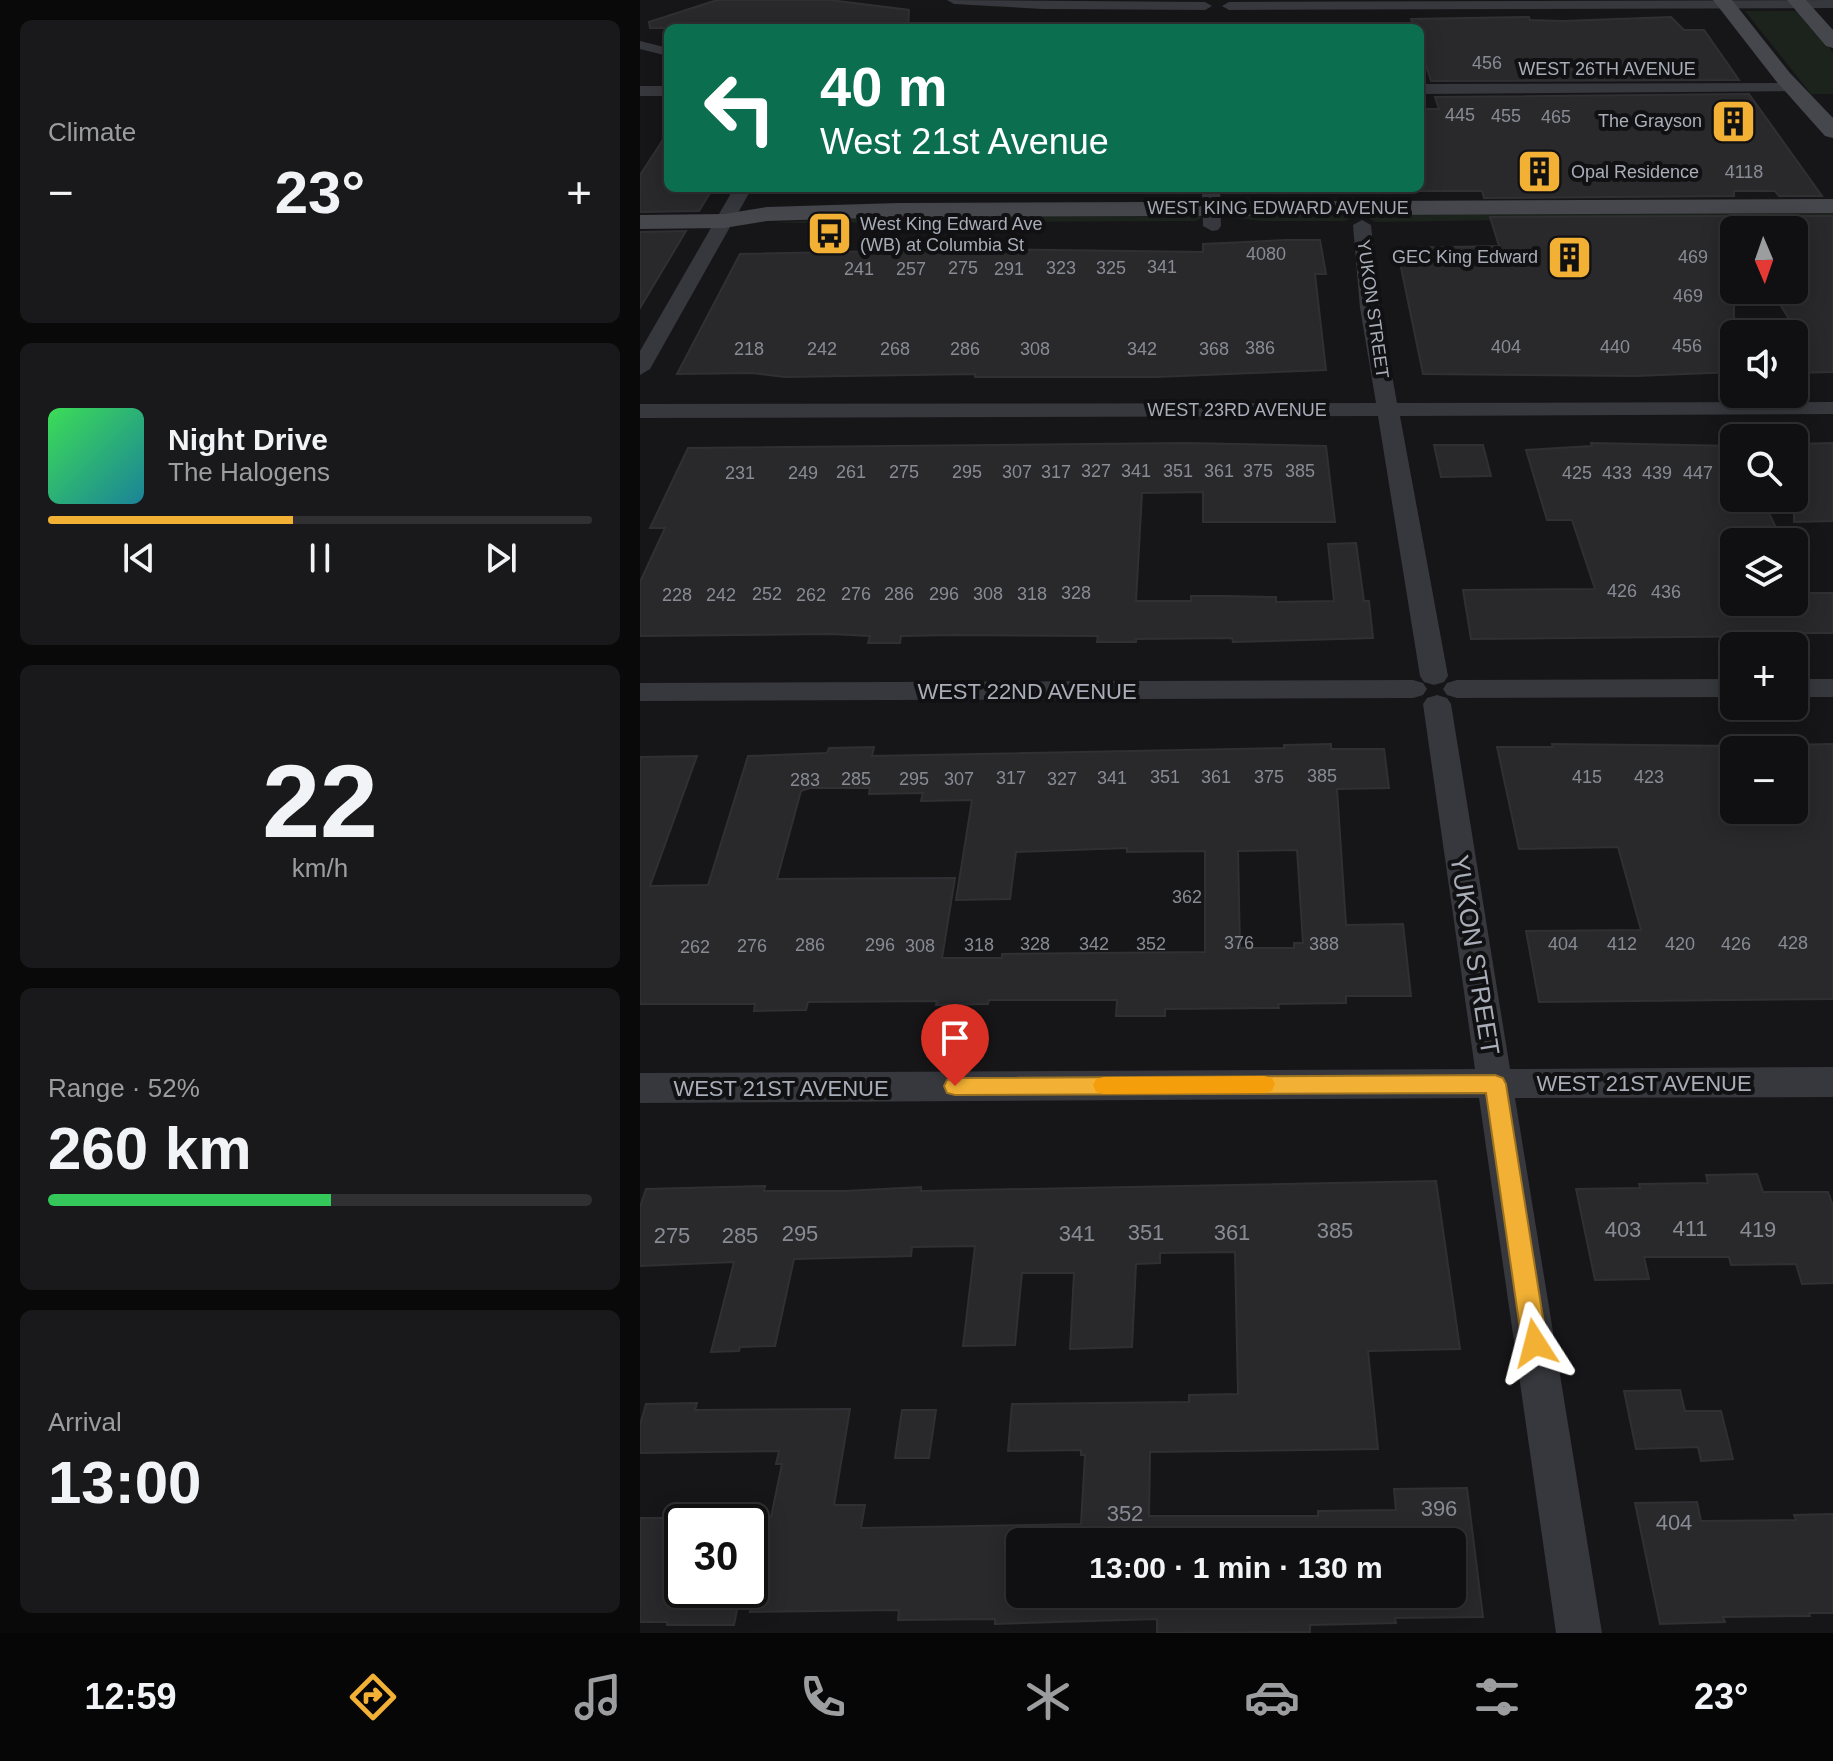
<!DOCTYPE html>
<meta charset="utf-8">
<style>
body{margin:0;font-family:Arial,sans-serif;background:#19191b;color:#f1f3f6;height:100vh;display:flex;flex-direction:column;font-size:30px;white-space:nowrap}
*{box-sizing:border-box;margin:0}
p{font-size:26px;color:#9c9d9f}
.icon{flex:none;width:44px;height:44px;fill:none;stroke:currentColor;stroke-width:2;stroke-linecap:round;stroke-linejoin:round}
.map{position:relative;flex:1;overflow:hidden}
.side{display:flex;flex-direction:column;gap:20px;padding:20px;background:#09090a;width:640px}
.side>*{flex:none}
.guide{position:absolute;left:24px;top:24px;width:760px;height:168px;border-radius:12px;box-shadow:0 4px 20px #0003,0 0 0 2px #303032;background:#0b6e4f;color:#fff;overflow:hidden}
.needle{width:52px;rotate:178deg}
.tools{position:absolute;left:1080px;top:216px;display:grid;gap:16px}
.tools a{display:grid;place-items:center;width:88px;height:88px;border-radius:12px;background:#101012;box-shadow:0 4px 20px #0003,0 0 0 2px #303032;font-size:40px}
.speed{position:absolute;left:24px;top:1504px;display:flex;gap:16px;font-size:40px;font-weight:700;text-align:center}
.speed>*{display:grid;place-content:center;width:104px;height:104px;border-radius:50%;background:#101012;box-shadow:0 4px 20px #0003,0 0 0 2px #303032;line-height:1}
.speed .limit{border:4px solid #111;border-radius:12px;background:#fff;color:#111}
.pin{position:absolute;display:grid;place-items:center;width:68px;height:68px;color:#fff;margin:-82px -34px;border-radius:50% 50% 50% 0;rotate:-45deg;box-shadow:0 0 8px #0007}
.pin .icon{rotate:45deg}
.me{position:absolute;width:88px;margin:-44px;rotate:351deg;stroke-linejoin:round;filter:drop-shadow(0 0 6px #0008)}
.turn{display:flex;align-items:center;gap:28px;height:168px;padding:0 24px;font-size:36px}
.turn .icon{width:104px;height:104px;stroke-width:2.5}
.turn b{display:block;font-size:56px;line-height:68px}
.big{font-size:60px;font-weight:800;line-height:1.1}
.side .widget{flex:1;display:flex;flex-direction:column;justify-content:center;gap:12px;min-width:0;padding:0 28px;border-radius:12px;background:#19191b}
.side .dial{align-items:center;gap:0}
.dial b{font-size:104px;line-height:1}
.song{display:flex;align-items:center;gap:24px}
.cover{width:96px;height:96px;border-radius:12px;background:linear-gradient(135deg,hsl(130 70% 55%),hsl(190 70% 35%))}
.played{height:8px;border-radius:4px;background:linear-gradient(90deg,#f2b134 45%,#303032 45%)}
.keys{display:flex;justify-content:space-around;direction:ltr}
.heat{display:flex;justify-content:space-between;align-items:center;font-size:44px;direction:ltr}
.charge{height:12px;border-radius:6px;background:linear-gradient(90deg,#34c759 52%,#303032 0)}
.trip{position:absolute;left:366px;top:1528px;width:460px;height:80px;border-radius:12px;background:#101012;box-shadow:0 4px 20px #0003,0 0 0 2px #303032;font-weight:800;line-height:80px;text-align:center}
.tab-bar{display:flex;height:128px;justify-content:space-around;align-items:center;background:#060607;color:#9c9d9f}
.tab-bar .icon{width:56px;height:56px}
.tab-bar .current{color:#f2b134}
.tab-bar b{font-size:36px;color:#f1f3f6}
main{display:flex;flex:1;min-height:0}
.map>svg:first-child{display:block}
.green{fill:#1c231d}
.building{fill:#29292c;stroke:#303034;stroke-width:2;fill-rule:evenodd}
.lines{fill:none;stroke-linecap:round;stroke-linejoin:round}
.minor{fill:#37383d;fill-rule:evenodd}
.secondary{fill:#45474d;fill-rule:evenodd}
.route{fill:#f2b134;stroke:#9d7322;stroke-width:2}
.slow{fill:#f59e0b}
.labels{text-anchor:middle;stroke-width:8;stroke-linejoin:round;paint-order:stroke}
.number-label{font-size:18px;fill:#888b94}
.far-street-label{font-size:18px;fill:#a8adb8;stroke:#111113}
.far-poi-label{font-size:18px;fill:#a8adb8;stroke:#111113;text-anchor:end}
.street-label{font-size:22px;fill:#a8adb8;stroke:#111113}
.near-number-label{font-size:22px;fill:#888b94}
.near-street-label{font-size:26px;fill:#a8adb8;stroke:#111113}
</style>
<main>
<section class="side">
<div class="widget"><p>Climate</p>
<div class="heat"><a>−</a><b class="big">23°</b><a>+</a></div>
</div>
<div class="widget">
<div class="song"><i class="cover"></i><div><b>Night Drive</b><p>The Halogens</p></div></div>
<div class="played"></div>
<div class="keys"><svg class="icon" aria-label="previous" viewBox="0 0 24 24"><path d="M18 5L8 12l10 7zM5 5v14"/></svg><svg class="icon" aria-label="pause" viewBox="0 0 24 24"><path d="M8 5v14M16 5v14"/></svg><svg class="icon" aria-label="next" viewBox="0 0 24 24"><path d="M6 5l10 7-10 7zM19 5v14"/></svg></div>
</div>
<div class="widget dial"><b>22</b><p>km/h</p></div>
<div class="widget"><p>Range · 52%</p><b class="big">260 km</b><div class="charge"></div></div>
<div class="widget"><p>Arrival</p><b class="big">13:00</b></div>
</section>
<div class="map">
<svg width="1193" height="1633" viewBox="0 0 1193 1633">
<rect width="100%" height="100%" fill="#161618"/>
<path class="green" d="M 1105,11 L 1157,11 L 1193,52 L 1193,94 L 1171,94 Z
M 1193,210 L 1193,215 L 736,222 L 730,219 L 728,212 Z
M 707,212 L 709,219 L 705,221 L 622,221 L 597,218 L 597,213 Z
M 263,214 L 561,214 L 560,219 L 556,221 L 132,223 Z"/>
<path class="building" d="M 77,0 L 190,0 L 269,10 L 268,28 L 10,28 L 9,22 Z
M 889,17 L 890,20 L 923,21 L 1031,17 L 1044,30 L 1064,30 L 1099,80 L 791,81 L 780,47 L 780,28 L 774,28 L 771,19 Z
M 1109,94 L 1182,196 L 1139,196 L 1135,191 L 1094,191 L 1094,196 L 844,198 L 842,191 L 780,191 L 780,109 L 799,109 L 795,97 Z
M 28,132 L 28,188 L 73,188 L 59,211 L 0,212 L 0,175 Z
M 1094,216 L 1094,372 L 996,376 L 783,374 L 757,248 L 859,246 L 850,217 Z
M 1152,216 L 1193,216 L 1193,372 L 1154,373 L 1154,327 L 1131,290 L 1154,290 Z
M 46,231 L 0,308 L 0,232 Z
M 645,240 L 680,240 L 686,274 L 675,274 L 686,370 L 516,377 L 335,377 L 335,374 L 145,377 L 113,373 L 37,374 L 100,254 L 348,249 L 563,252 L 563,244 Z
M 546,443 L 686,446 L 695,522 L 563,522 L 563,492 L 502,493 L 496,601 L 551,601 L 551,596 L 586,596 L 636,597 L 636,602 L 694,601 L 688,544 L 716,543 L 724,601 L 729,601 L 733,638 L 593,642 L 592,638 L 496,639 L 496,642 L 457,642 L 458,636 L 315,635 L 261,636 L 260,643 L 228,643 L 230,636 L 191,634 L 0,636 L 0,582 L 25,528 L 10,528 L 48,448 Z
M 951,443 L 1094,446 L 1094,503 L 1124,503 L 1143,542 L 1094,542 L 1094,602 L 1154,602 L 1154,565 L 1168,593 L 1193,593 L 1193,633 L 1143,633 L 1145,636 L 831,639 L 823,590 L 955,589 L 932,520 L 907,520 L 886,450 L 952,446 Z
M 1193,443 L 1193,521 L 1154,522 L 1154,444 Z
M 794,445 L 843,445 L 851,476 L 801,477 Z
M 691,744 L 691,749 L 744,749 L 749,788 L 697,789 L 706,925 L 763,924 L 771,996 L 706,996 L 706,1003 L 638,1004 L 639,1008 L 525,1009 L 525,1016 L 476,1016 L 477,1000 L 349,1000 L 348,1004 L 296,1005 L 297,1001 L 168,1002 L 166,1010 L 114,1011 L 115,1004 L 0,1004 L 0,757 L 57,756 L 10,886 L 68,885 L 108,756 L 187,753 L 189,748 L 234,747 L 232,756 L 644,748 L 644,745 ZM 170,788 L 230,788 L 229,794 L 283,793 L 281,801 L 332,800 L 316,900 L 370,899 L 376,852 L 487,848 L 487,852 L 565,851 L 565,952 L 362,954 L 362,958 L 302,958 L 315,878 L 137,879 L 161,791 ZM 657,850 L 663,943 L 654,943 L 654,948 L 600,948 L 598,851 Z
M 912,744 L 1094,746 L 1094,815 L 1107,815 L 1108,819 L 1154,819 L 1154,750 L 1150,745 L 1193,744 L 1193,999 L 899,1002 L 886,931 L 1001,930 L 978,847 L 879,849 L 857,747 L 913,747 Z
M 1117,1174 L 1123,1192 L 1188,1192 L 1193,1206 L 1193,1283 L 1162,1284 L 1156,1264 L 1091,1265 L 1089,1257 L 1004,1257 L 1009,1279 L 955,1280 L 936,1189 L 1000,1188 L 999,1184 L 1068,1183 L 1066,1175 Z
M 796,1181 L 820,1349 L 728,1351 L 738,1449 L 510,1452 L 509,1516 L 678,1516 L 678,1511 L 756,1510 L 754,1489 L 827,1488 L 843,1617 L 755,1618 L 756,1623 L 670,1625 L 670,1632 L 517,1633 L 517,1619 L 355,1624 L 355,1619 L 258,1620 L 259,1610 L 110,1612 L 110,1517 L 131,1517 L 142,1464 L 136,1464 L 139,1451 L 0,1453 L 0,1425 L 6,1404 L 57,1403 L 55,1410 L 210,1409 L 194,1505 L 225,1505 L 221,1528 L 441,1524 L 445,1455 L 441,1455 L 441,1450 L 368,1451 L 372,1404 L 549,1402 L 549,1395 L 598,1394 L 595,1252 L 520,1253 L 520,1263 L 496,1264 L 492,1347 L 430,1349 L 434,1273 L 382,1273 L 375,1345 L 323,1346 L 335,1246 L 272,1247 L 271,1256 L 154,1259 L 135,1346 L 100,1347 L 99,1351 L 71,1352 L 94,1262 L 0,1266 L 0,1207 L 6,1189 L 125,1186 L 124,1191 L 204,1191 L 281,1187 L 281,1191 ZM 380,1542 L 812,1542 L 812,1594 L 380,1594 Z
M 1040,1390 L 1045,1411 L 1081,1411 L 1093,1459 L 1061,1461 L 1058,1447 L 996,1449 L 984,1391 Z
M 262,1410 L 296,1410 L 289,1458 L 255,1458 Z
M 1057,1502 L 1061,1521 L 1156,1520 L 1154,1515 L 1193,1514 L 1193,1613 L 1169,1613 L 1170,1616 L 1083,1617 L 1085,1622 L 1020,1624 L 995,1503 Z
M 0,1518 L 42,1518 L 42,1590 L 101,1590 L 94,1625 L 27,1625 L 27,1622 L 0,1622 Z"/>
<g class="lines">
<path class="minor" d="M 307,0 L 565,2 L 572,6 L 565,10 L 403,9 L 314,4 Z
M 1193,0 L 1193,8 L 589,10 L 582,6 L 589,2 Z
M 0,41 L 28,48 L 28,56 L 0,49 Z
M 1153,83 L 1158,85 L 1158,91 L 780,94 L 780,84 Z
M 0,86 L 28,86 L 28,96 L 0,96 Z
M 94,188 L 112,188 L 10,369 L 0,375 L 0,351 Z
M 562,188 L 580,188 L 581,226 L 578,230 L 572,231 L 563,226 Z
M 722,220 L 731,225 L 740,308 L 757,403 L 1193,402 L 1193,414 L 760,416 L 808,676 L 804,682 L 794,685 L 784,682 L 780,676 L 738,416 L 0,418 L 0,404 L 736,403 L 720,308 L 713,225 Z
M 1094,679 L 1094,697 L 817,698 L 807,695 L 803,689 L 807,683 L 817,680 Z
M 1154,679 L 1193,679 L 1193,697 L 1154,697 Z
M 773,680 L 783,683 L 787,689 L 783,695 L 773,698 L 0,701 L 0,683 Z
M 797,695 L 807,698 L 811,704 L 870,1069 L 1193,1067 L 1193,1097 L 875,1098 L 962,1633 L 916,1633 L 839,1098 L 0,1103 L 0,1073 L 835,1069 L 783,704 L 787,698 Z"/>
<path class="secondary" d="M 1073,0 L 1092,0 L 1150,73 L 1193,118 L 1193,138 L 1185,136 L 1136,81 Z
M 1147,0 L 1166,0 L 1193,30 L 1193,48 L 1186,46 Z
M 1193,199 L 1193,213 L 258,217 L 127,221 L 84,228 L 0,229 L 0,215 L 84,214 L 127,207 L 258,203 Z"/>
</g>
<path class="route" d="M 855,1075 L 863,1078 L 866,1084 L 907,1343 L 904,1351 L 895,1355 L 886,1351 L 882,1343 L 846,1093 L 315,1095 L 307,1093 L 304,1086 L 307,1080 L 315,1078 Z"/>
<path class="slow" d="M 624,1076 L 632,1078 L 635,1084 L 632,1091 L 624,1093 L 464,1094 L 456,1092 L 453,1085 L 456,1079 L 464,1077 Z"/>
<defs>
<symbol id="building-square" viewBox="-11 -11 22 22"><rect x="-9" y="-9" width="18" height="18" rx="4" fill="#f2b134" stroke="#111113"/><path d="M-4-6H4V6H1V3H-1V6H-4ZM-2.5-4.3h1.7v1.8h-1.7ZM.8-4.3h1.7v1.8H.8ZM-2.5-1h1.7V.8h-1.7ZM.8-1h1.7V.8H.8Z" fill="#111"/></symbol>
<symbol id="bus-square" viewBox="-11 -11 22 22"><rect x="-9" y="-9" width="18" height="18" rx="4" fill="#f2b134" stroke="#111113"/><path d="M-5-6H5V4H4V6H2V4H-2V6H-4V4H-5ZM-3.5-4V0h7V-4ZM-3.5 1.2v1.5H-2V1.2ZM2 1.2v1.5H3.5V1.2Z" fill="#111"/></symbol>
</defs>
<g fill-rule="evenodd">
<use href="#building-square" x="1068" y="96" width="51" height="51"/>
<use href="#building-square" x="874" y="146" width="51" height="51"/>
<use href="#bus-square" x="164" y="208" width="51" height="51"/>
<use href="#building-square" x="904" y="232" width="51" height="51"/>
</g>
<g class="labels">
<g class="number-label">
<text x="847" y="69">456</text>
<text x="820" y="121">445</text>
<text x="866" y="122">455</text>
<text x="916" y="123">465</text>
<text x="1104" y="178">4118</text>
<text x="626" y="260">4080</text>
<text x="1053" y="263">469</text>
<text x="522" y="273">341</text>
<text x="323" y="274">275</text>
<text x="421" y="274">323</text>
<text x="471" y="274">325</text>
<text x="219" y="275">241</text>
<text x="271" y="275">257</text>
<text x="369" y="275">291</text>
<text x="1048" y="302">469</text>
<text x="1047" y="352">456</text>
<text x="866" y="353">404</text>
<text x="975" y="353">440</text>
<text x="620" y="354">386</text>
<text x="109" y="355">218</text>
<text x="182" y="355">242</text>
<text x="255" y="355">268</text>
<text x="325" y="355">286</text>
<text x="395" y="355">308</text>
<text x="502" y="355">342</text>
<text x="574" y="355">368</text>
<text x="456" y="477">327</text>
<text x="496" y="477">341</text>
<text x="538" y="477">351</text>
<text x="579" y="477">361</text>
<text x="618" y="477">375</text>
<text x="660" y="477">385</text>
<text x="211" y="478">261</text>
<text x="264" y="478">275</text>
<text x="327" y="478">295</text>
<text x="377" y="478">307</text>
<text x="416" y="478">317</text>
<text x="100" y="479">231</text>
<text x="163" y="479">249</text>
<text x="937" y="479">425</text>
<text x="977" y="479">433</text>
<text x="1017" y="479">439</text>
<text x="1058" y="479">447</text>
<text x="982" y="597">426</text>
<text x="1026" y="598">436</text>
<text x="436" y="599">328</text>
<text x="127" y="600">252</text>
<text x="216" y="600">276</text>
<text x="259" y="600">286</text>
<text x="304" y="600">296</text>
<text x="348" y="600">308</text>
<text x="392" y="600">318</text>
<text x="37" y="601">228</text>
<text x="81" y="601">242</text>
<text x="171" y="601">262</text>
<text x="682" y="782">385</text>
<text x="525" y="783">351</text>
<text x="576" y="783">361</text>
<text x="629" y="783">375</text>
<text x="947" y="783">415</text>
<text x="1009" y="783">423</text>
<text x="371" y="784">317</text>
<text x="472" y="784">341</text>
<text x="216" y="785">285</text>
<text x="274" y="785">295</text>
<text x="319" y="785">307</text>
<text x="422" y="785">327</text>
<text x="165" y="786">283</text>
<text x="547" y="903">362</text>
<text x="599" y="949">376</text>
<text x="1153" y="949">428</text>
<text x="395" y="950">328</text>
<text x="454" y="950">342</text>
<text x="511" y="950">352</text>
<text x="684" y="950">388</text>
<text x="923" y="950">404</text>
<text x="982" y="950">412</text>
<text x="1040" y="950">420</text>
<text x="1096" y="950">426</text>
<text x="170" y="951">286</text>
<text x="240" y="951">296</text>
<text x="339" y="951">318</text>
<text x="112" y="952">276</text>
<text x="280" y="952">308</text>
<text x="55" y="953">262</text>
</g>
<g class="far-street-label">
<text x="967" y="75">WEST 26TH AVENUE</text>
<text x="638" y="214">WEST KING EDWARD AVENUE</text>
<text transform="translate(733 309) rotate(82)" y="6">YUKON STREET</text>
<text x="597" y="416">WEST 23RD AVENUE</text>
</g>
<g class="far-poi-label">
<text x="1062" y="127">The Grayson</text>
<text x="931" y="178" text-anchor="start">Opal Residence</text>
<text x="220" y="230" text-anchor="start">West King Edward Ave<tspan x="220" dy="21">(WB) at Columbia St</tspan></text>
<text x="898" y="263">GEC King Edward</text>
</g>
<g class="street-label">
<text x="387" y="699">WEST 22ND AVENUE</text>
<text x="1004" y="1091">WEST 21ST AVENUE</text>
<text x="141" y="1096">WEST 21ST AVENUE</text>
</g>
<g class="near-number-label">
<text x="1050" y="1236">411</text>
<text x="983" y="1237">403</text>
<text x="1118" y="1237">419</text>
<text x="695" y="1238">385</text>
<text x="506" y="1240">351</text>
<text x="592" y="1240">361</text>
<text x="160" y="1241">295</text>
<text x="437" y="1241">341</text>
<text x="32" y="1243">275</text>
<text x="100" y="1243">285</text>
<text x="799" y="1516">396</text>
<text x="485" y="1521">352</text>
<text x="1034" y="1530">404</text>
</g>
<g class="near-street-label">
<text transform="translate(835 955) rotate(81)" y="9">YUKON STREET</text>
</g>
</g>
</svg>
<div class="tools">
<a><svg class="needle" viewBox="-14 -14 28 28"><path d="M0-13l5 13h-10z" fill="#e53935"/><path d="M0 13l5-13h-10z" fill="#9c9d9f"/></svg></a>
<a><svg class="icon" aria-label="sound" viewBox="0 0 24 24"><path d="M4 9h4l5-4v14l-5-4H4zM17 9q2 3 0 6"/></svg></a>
<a><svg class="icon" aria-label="search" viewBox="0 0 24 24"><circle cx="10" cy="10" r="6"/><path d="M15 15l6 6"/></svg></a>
<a><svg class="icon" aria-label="layers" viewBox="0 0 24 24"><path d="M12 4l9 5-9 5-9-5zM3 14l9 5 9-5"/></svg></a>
<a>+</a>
<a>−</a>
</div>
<div class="speed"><div class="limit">30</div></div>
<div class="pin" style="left:315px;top:1086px;background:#d93025"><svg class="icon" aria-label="arrive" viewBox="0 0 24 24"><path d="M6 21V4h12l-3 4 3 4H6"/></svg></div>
<svg class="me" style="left:895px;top:1343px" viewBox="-20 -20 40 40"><path d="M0-17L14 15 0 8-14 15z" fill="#f2b134" stroke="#fff" stroke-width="4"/></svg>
<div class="trip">13:00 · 1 min · 130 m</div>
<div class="guide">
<div class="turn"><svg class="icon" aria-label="left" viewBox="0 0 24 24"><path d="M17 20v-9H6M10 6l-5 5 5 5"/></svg><div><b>40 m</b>West 21st Avenue</div></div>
</div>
</div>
</main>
<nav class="tab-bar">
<b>12:59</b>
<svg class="icon current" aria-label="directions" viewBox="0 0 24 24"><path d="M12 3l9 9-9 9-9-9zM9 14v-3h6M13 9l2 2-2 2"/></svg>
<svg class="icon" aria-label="music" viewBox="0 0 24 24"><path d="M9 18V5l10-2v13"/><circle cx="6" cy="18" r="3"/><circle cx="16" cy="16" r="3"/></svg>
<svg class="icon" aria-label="phone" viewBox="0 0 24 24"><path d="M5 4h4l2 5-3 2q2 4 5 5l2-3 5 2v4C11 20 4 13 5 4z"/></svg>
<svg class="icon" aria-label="climate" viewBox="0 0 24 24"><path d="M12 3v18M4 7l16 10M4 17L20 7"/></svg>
<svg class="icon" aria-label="car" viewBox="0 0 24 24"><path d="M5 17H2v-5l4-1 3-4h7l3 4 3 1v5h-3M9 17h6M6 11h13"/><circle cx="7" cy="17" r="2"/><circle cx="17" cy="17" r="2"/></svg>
<svg class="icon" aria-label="filters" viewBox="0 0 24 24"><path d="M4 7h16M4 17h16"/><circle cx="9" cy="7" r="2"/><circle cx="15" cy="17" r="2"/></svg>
<b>23°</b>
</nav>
